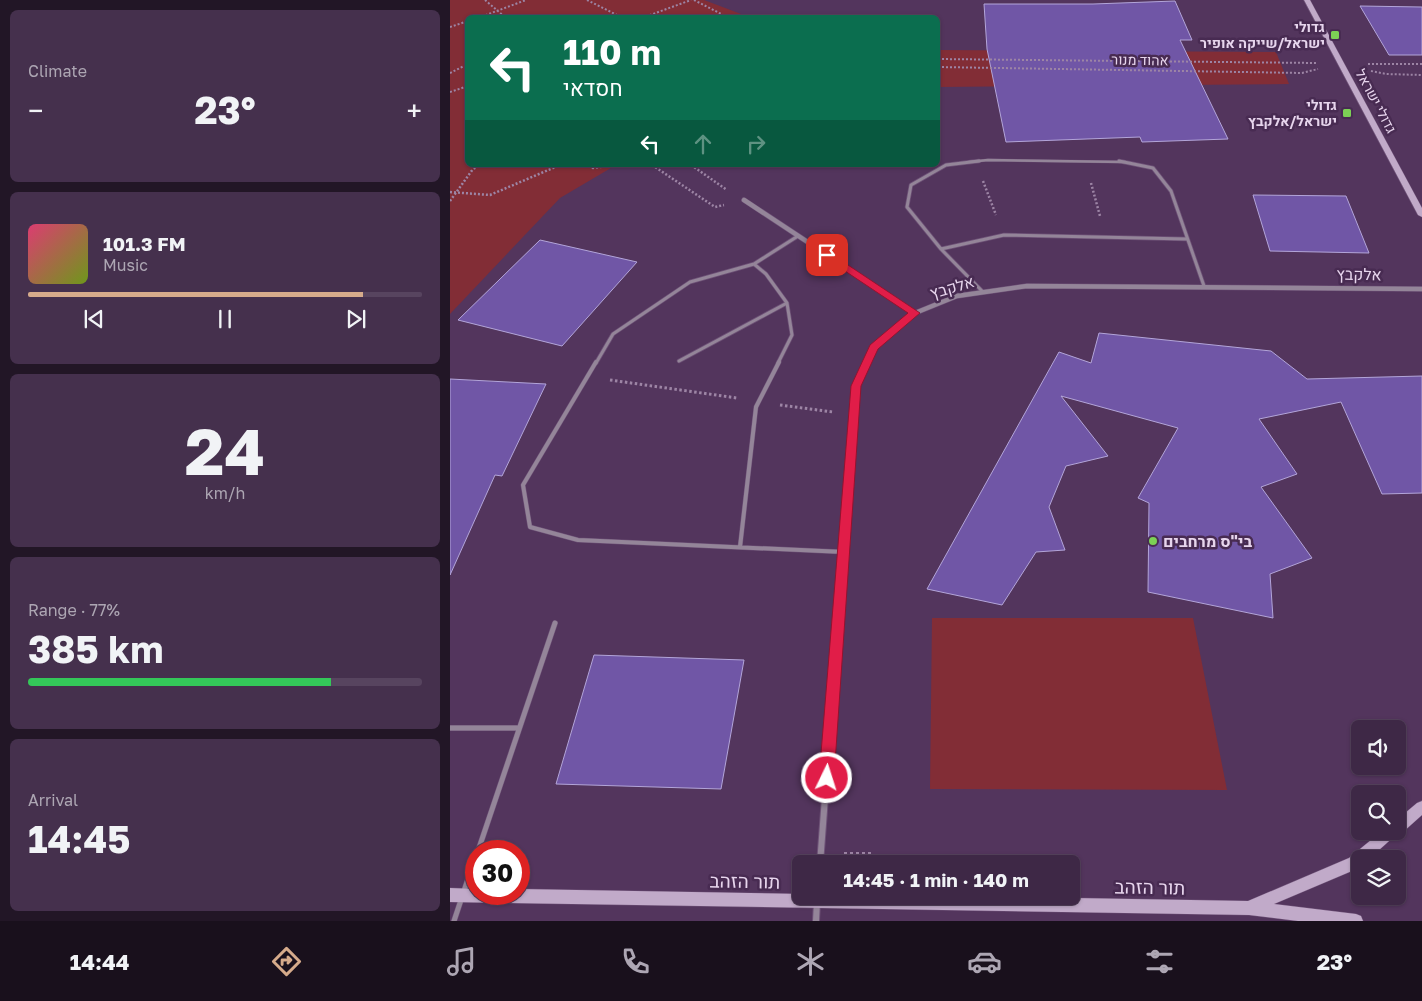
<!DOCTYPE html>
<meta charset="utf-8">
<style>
body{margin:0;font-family:"Golos Text",Heebo,sans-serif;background:#45304d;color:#f1f3f6;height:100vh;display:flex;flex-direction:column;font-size:19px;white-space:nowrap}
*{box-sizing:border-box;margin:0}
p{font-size:16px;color:#ada6b3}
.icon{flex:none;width:28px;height:28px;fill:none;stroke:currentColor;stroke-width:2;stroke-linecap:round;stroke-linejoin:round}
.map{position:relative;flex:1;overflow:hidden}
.panel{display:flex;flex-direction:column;gap:10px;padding:10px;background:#221626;width:450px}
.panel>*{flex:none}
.hud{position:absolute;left:15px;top:15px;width:475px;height:152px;border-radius:8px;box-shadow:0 1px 4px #0004,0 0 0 1px #57445f;background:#0b6e4f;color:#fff;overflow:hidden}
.fabs{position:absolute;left:901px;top:720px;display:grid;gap:10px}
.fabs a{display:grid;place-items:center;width:55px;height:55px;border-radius:8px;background:#3e2846;box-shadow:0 1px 4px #0004,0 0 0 1px #57445f;font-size:25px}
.speed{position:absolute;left:15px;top:840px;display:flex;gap:10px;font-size:25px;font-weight:700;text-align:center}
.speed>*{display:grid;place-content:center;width:65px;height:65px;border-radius:50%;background:#3e2846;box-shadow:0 1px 4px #0004,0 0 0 1px #57445f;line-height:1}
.speed .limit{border:8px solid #d22;background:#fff;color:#111}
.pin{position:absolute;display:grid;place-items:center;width:42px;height:42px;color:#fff;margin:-21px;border-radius:10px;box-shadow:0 2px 8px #0006}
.me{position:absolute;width:55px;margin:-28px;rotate:4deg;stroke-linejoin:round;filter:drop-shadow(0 0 4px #0008)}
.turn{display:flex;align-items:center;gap:18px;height:105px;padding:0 15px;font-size:22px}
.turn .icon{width:65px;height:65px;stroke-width:2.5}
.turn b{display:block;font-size:35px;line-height:42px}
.lanes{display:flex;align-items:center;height:48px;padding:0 15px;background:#0003;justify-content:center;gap:25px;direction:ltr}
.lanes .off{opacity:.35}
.big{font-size:38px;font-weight:700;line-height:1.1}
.panel .tile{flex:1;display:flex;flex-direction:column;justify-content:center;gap:8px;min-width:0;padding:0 18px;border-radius:8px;background:#45304d}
.panel .dial{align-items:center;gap:0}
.dial b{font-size:65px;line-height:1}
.song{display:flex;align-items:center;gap:15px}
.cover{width:60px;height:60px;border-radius:8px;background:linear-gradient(135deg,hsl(340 70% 55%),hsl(80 70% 35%))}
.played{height:5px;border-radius:2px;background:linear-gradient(90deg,#d6ab8b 85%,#57445f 85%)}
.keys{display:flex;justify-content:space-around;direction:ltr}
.heat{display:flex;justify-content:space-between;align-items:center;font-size:28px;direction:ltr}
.charge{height:8px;border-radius:4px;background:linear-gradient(90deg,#34c759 77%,#57445f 0)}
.trip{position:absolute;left:342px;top:855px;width:288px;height:50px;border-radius:8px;background:#3e2846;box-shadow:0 1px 4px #0004,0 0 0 1px #57445f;font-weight:700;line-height:50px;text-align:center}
.tabs{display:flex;height:80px;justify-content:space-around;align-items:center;background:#19101c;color:#ada6b3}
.tabs .icon{width:35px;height:35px}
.tabs .on{color:#d6ab8b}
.tabs b{font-size:22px;color:#f1f3f6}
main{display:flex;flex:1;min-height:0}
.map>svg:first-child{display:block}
.green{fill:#822d36}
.building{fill:#7056a6;stroke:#b3a5d9}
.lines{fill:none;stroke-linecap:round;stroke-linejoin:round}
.lane-far3-casing{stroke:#6e5277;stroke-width:3}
.lane-far2-casing{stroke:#6e5277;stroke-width:4.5}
.lane-far1-casing{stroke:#6e5277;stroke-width:5}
.lane-casing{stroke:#6e5277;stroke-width:6}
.street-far2-casing{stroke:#6e5277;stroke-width:5.5}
.street-far1-casing{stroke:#6e5277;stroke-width:6}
.street-casing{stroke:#6e5277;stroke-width:8}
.secondary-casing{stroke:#6e5277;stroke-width:1}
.path-far3{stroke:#9d85a5;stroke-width:2;stroke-dasharray:2 2;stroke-linecap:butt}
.path-far2{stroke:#9d85a5;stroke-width:2.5;stroke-dasharray:2 2;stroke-linecap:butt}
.path-far1{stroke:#9d85a5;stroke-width:3;stroke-dasharray:2.5 2.5;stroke-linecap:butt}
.path{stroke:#9d85a5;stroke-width:4;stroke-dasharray:3 3;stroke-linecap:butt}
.lane-far3{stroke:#948599;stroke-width:2.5}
.lane-far2{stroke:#948599;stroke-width:3}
.lane-far1{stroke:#948599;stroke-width:4}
.lane{stroke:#948599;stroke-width:5}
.street-far2{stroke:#948599;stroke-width:4.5}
.street-far1{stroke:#948599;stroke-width:5}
.street{stroke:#948599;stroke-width:6}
.secondary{fill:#c1aac9;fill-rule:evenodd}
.route{fill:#e11d48;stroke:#92132f}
.poi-dot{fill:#7cd155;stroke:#482b52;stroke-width:2}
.labels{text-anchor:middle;stroke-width:5;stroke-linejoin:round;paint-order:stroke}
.far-poi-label{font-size:14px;font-weight:bold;fill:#e7d5ed;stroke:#482b52;text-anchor:end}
.far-street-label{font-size:14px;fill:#e7d5ed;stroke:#482b52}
.street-label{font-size:16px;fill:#e7d5ed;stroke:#482b52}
.poi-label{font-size:16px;font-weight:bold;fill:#e7d5ed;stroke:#482b52;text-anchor:start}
.near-street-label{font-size:19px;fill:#e7d5ed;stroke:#482b52}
</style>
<main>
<section class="panel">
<div class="tile"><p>Climate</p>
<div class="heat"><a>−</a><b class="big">23°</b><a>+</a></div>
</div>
<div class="tile">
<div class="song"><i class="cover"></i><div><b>101.3 FM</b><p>Music</p></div></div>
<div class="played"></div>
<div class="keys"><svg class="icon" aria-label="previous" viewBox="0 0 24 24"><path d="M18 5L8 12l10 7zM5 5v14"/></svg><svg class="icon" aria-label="pause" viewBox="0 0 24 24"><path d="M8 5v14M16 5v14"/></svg><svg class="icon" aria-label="next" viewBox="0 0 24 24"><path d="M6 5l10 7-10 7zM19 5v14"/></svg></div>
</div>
<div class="tile dial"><b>24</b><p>km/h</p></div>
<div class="tile"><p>Range · 77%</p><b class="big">385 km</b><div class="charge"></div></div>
<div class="tile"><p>Arrival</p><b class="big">14:45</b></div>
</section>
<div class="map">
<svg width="972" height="921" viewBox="0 0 972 921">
<rect width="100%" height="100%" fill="#53355d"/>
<path class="green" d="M 0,0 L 254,0 L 299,17 L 18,18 L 18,165 L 166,165 L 110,198 L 0,314 Z
M 488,50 L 826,52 L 839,84 L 488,87 Z
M 482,618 L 743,618 L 777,790 L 480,789 Z"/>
<path class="building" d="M 725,1 L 742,40 L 730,40 L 778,139 L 692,142 L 690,137 L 556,142 L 537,49 L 534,4 L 643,4 Z
M 910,6 L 972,7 L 972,55 L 939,55 Z
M 803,195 L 896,196 L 919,253 L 820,251 Z
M 90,240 L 187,262 L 112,346 L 8,320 Z
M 649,333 L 821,351 L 857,379 L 972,376 L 972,493 L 932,494 L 891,402 L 809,419 L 847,474 L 811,487 L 862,558 L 820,574 L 823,618 L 698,592 L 699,503 L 688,498 L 728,428 L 611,396 L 658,456 L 616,466 L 599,507 L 615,550 L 586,552 L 552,605 L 477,589 L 609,352 L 641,363 Z
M 0,379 L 96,384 L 52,476 L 45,475 L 0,575 Z
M 144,655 L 294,660 L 271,789 L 106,784 Z"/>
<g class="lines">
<defs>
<path id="lane-far3" d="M 519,162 L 538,160 L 675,162"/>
<path id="lane-far2" d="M 529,161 L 496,165 L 461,185 L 457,207 L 491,249 L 533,292
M 669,161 L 703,168 L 721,191 L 754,286
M 491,249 L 554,235 L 736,239
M 304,264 L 316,274 L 337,303 L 342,335 L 328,363
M 229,361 L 337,303
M 146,363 L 163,334 L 240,282 L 304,264 L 348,236"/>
<path id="lane-far1" d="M 146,362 L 73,485 L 80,527 L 128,540 L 394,552
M 290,547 L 306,407 L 329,362"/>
<path id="lane" d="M 0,728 L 69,728
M 28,851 L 105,623
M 4,921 L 26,855"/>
<path id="street-far2" d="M 294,200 L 465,313
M 417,363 L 424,348 L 465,313 L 507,296 L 577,286 L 972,289"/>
<path id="street-far1" d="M 389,612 L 406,386 L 417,362"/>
<path id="street" d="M 370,864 L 389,611
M 366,921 L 367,902"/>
<path id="secondary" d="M 854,0 L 860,0 L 972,208 L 972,217 L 968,215 Z
M 972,801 L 972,815 L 953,832 L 948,833 L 919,859 L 910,859 L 909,868 L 824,904 L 906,914 L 911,916 L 913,921 L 848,921 L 799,915 L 0,902 L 0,888 L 26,889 L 26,894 L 69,894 L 69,889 L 351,894 L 351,896 L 505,896 L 798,901 L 899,858 L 932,831 L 948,831 L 948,819 L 967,803 Z"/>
</defs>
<use href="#lane-far3" class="lane-far3-casing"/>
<use href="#lane-far2" class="lane-far2-casing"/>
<use href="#lane-far1" class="lane-far1-casing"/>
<use href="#lane" class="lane-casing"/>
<use href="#street-far2" class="street-far2-casing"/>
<use href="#street-far1" class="street-far1-casing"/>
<use href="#street" class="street-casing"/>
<use href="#secondary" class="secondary-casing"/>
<path class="path-far3" d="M 35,0 L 56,18
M 137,0 L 173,18
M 244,0 L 279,18
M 28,18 L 76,0
M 192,18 L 241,0
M 0,27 L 18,21
M 488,59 L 866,63
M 918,64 L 972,64
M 488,67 L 852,73 L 868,69
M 921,71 L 936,74 L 972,75
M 0,73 L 18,64
M 0,92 L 18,86"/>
<path class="path-far2" d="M 139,165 L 143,168 L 164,165
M 202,165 L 265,207 L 274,205
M 241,165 L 277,190
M 533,181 L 546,215
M 641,183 L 650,216
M 0,192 L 40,195 L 110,165
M 0,201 L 23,169 L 31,165"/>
<path class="path-far1" d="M 160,380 L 287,398
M 330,405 L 383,412"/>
<path class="path" d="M 394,854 L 423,854 L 422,864"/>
<use href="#lane-far3" class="lane-far3"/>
<use href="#lane-far2" class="lane-far2"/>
<use href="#lane-far1" class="lane-far1"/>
<use href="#lane" class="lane"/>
<use href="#street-far2" class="street-far2"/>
<use href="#street-far1" class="street-far1"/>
<use href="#street" class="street"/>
<use href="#secondary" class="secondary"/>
</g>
<path class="route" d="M 374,253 L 380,253 L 470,313 L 428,349 L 411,386 L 384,778 L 382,783 L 377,785 L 372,783 L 369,778 L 401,386 L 420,345 L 458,313 L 374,257 Z"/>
<g class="poi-dot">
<rect x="880" y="30" width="10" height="10" rx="2.5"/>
<rect x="892" y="108" width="10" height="10" rx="2.5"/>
<circle cx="703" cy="541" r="5"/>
</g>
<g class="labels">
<g class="far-poi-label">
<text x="875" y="32">גדולי<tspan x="875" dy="16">ישראל/שייקה אופיר</tspan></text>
<text x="887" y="110">גדולי<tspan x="887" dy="16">ישראל/אלקבץ</tspan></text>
</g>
<g class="far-street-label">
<text transform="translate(690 60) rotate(1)" y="5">אהוד מנור</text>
<text transform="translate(926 101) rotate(62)" y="5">גדולי ישראל</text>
</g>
<g class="street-label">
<text transform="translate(909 274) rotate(1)" y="6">אלקבץ</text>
<text transform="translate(502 287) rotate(-16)" y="6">אלקבץ</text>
</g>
<g class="poi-label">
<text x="713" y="547">בי"ס מרחבים</text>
</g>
<g class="near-street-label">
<text transform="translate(295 881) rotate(1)" y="7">תור הזהב</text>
<text transform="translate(700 887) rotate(1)" y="7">תור הזהב</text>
</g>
</g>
</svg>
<div class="fabs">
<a><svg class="icon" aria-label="sound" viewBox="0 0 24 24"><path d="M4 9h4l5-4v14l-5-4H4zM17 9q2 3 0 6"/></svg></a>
<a><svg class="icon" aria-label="search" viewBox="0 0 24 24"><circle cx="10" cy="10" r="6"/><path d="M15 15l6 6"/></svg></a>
<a><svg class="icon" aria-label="layers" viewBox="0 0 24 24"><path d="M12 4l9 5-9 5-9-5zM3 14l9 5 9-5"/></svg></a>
</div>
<div class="speed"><div class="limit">30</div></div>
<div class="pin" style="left:377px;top:255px;background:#d93025"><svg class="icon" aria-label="arrive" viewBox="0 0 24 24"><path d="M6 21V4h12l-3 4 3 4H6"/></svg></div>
<svg class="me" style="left:377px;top:778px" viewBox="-20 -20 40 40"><circle r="17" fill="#e11d48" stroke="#fff" stroke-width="3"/><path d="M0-11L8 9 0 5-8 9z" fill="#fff"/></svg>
<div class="trip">14:45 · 1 min · 140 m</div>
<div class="hud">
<div class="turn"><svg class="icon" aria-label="left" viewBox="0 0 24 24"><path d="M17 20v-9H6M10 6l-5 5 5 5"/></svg><div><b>110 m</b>חסדאי</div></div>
<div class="lanes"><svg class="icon" aria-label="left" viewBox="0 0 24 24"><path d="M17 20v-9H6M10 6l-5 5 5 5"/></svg><svg class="icon off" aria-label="ahead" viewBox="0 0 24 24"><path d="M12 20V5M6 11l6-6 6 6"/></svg><svg class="icon off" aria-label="right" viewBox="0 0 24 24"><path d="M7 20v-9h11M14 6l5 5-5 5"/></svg></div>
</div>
</div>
</main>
<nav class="tabs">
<b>14:44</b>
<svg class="icon on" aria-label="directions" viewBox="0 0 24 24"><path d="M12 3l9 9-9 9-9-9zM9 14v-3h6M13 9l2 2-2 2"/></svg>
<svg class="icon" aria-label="music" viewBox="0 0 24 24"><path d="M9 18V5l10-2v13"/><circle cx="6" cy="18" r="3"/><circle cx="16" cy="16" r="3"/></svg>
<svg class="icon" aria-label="phone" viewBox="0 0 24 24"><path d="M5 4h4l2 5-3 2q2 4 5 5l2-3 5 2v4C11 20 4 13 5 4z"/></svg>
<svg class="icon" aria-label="climate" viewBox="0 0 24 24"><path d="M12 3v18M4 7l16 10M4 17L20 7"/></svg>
<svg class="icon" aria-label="car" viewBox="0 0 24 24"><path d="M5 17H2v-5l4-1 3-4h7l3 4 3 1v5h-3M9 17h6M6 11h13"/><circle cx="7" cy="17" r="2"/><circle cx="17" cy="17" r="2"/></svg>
<svg class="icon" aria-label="filters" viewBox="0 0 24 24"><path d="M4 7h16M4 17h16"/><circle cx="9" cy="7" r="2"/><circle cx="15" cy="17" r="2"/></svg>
<b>23°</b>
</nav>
